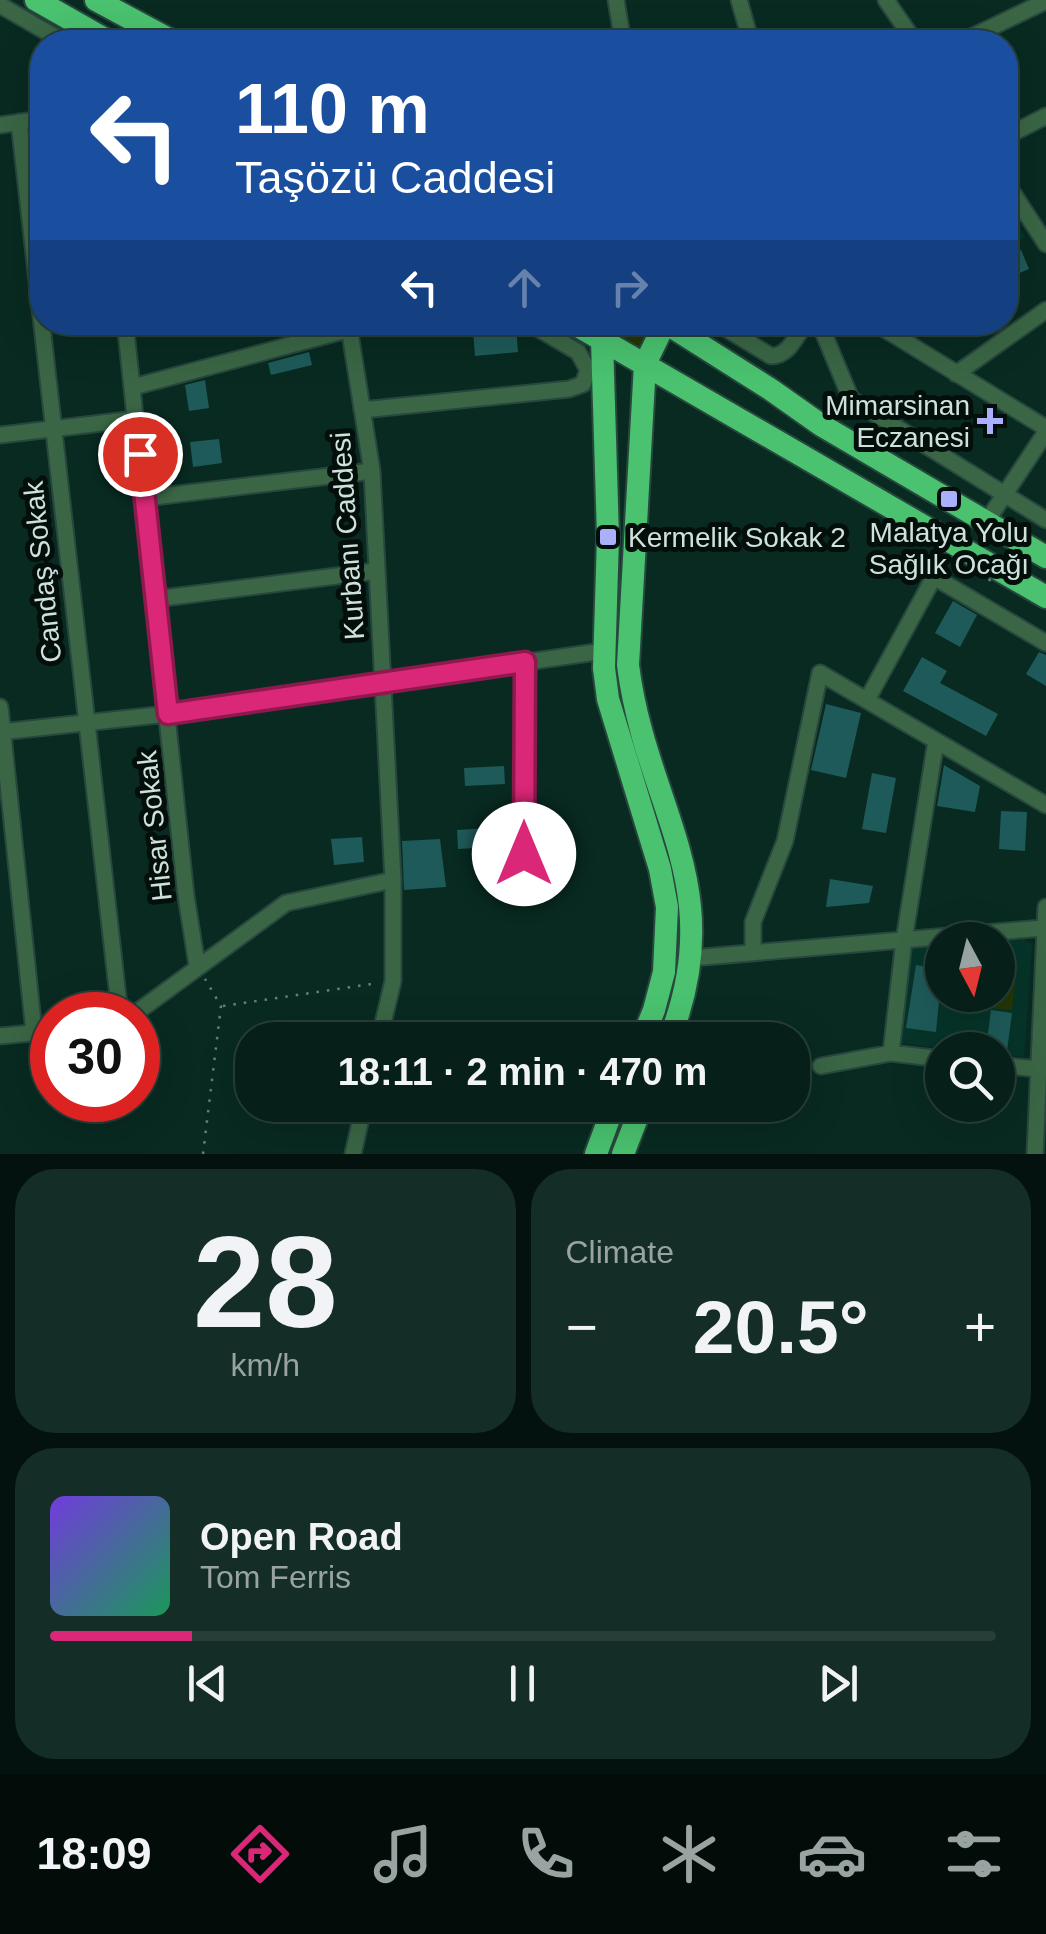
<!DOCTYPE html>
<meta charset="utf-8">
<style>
body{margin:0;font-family:Arial,sans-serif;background:#142d26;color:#f1f3f6;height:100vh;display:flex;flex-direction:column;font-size:38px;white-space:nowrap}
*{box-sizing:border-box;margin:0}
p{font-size:32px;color:#98a3a2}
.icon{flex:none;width:55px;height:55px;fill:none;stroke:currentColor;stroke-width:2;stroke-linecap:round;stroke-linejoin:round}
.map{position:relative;height:1154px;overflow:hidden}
.details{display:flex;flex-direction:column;gap:15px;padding:15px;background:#03120e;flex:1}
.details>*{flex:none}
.banner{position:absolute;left:30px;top:30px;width:988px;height:305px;border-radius:40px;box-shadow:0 10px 40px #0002,0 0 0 2px #273e38;background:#1a4fa0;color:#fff;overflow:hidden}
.needle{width:65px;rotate:173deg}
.fabs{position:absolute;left:925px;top:922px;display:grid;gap:20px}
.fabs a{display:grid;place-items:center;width:90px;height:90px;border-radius:50%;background:#062019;box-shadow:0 10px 40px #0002,0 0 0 2px #273e38;font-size:50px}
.speed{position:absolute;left:30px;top:992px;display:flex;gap:20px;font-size:50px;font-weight:700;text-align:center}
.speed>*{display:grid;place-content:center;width:130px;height:130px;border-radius:50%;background:#062019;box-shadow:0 10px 40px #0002,0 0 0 2px #273e38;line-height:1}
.speed .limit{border:15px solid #d22;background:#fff;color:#111}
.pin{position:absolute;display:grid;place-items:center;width:85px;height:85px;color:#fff;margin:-42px;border:5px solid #fff;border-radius:50%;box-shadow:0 2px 10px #0007}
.me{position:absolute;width:110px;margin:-55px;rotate:0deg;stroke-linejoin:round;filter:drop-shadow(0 0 8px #0008)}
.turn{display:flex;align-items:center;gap:35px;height:210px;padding:0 40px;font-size:45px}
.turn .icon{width:130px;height:130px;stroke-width:2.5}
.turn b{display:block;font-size:70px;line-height:85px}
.lanes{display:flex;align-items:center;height:95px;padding:0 40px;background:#0003;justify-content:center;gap:50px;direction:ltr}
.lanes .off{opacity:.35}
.big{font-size:75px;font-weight:700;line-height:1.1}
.details .card{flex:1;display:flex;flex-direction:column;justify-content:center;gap:15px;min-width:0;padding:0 35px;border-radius:40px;background:#142d26}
.details .dial{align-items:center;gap:0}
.dial b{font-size:130px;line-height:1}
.song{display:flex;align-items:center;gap:30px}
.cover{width:120px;height:120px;border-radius:15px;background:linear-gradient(135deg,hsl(260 70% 55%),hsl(150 70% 35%))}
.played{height:10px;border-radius:5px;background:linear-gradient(90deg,#db2777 15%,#273e38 15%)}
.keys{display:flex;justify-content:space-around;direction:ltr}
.heat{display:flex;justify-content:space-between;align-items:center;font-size:55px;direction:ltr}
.details .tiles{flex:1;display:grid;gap:15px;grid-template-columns:1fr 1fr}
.card:last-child{grid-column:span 2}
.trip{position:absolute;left:235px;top:1022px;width:575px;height:100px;border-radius:40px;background:#062019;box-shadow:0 10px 40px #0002,0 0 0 2px #273e38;font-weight:700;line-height:100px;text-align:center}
.dock{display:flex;height:160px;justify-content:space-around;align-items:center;background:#020d0a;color:#98a3a2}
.dock .icon{width:70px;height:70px}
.dock .on{color:#db2777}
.dock b{font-size:45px;color:#f1f3f6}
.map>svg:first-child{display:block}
.built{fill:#063429}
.green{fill:#233705}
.building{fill:#1e5a59}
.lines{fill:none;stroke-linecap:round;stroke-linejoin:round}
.minor-casing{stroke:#28473f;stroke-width:19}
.highway-casing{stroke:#28473f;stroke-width:26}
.path{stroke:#668078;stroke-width:2.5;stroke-dasharray:2.5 8;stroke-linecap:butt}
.minor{stroke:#3a6645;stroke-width:15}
.highway{stroke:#4ac26f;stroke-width:22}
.path-bridge{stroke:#668078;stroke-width:2.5;stroke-dasharray:2.5 8;stroke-linecap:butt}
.route-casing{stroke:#8e194d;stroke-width:25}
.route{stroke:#db2777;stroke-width:18}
.poi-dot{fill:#aab0fb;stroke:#040f0b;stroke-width:4}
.labels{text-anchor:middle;stroke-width:10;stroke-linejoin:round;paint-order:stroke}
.poi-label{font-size:28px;fill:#cfe1db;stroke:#040f0b;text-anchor:end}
.street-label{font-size:28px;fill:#cfe1db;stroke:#040f0b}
</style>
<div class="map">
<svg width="1046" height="1154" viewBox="0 0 1046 1154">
<rect width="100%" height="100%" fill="#082a21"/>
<path class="built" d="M 1005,206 L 1025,237 L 1005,249 Z
M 1022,938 L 1032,944 L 1024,1057 L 998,1054 L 998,1050 L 959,1050 L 899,1043 L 911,944 L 942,942 L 942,995 L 998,995 L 998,940 L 984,940 Z"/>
<path class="green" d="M 622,323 L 654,323 L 641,348 L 634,347 L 623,339 Z
M 998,972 L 1016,975 L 1012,1010 L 991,1008 L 993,995 L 998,995 Z"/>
<path class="building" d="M 1021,250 L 1029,269 L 1005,279 L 1005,257 Z
M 516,327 L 518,352 L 475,356 L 473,331 Z
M 309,352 L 312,365 L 271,375 L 268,363 Z
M 205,380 L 209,408 L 189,411 L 185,385 Z
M 219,439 L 222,463 L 193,467 L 190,442 Z
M 953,601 L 977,615 L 960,647 L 935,633 Z
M 1039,652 L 1046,655 L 1046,686 L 1026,674 Z
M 922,657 L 947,671 L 940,683 L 998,714 L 986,736 L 903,691 Z
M 826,704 L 861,713 L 846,778 L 811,770 Z
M 944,765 L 980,786 L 975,812 L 937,806 Z
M 504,766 L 505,784 L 465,786 L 464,768 Z
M 872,773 L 896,778 L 886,833 L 862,829 Z
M 1001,811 L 1027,812 L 1025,851 L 999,849 Z
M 507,827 L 508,846 L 458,849 L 457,830 Z
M 362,837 L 364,862 L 334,865 L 331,839 Z
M 440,839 L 446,887 L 404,890 L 402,841 Z
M 830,879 L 873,886 L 869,903 L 826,907 Z
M 916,965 L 942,970 L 936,1032 L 906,1028 Z
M 991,1010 L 1012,1013 L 1007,1051 L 986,1048 Z"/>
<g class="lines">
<defs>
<path id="minor" d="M 616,0 L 623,42
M 739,0 L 751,42
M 886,0 L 915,42
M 0,5 L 64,42
M 961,42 L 1046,1
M 19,122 L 120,1015
M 0,125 L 42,119
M 1005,137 L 1046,116
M 1005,181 L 1046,244
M 125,322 L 186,896 L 197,965
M 715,322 L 771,356 C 789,356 797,335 806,322
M 819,322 L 851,399 L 1046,520
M 873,322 L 1046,428
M 349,327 L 372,471 L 393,880 L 393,981 L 379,1040
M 956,374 L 1046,310
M 133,387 L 377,322
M 362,410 L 569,389 L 583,384 L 588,370 L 578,352 L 527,322
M 0,435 L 136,419
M 145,498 L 372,471
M 987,521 L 1046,432
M 155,599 L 376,571
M 867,700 L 934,577 L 1046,643
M 0,707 L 34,1032
M 0,732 L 167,714 L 603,651
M 525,854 L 525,662
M 753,953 L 753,922 L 785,841 L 820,673 L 1046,805
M 692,958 L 1043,928
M 133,1015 L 286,903 L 393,880
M 0,1036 L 52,1031
M 891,1053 L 904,940 L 936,741
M 998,1065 L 1038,1069
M 821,1066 L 891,1053 L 942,1059
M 353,1154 L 364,1105
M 1035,1154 L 1046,907"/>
<path id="highway" d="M 36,0 L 110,42
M 96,0 L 174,42
M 571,322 L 1046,597
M 611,322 L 602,340 L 608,537 L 604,668 L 608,699 L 660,869 L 667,907 L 664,972 L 654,1010 L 642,1040
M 664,322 L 770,389 L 821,425 L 1046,557
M 665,323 L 645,364 L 628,665 C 646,809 731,885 669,1040
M 596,1154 L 614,1105
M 623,1154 L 642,1105"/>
</defs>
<use href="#minor" class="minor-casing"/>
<use href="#highway" class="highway-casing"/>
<path class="path" d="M 223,1006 L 378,983
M 203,1154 L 221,1006 L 205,979"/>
<use href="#minor" class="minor"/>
<use href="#highway" class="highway"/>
<path class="path-bridge" d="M 989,581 L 1021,526"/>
</g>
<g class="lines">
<defs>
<path id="route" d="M 140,454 L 168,714 L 525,662 L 524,854"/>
</defs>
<use href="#route" class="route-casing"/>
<use href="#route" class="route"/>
</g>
<g class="poi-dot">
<path d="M985 406h10v10h10v10h-10v10h-10v-10h-10v-10h10z"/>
<rect x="939" y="489" width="20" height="20" rx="5"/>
<rect x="598" y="527" width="20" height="20" rx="5"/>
</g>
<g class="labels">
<g class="poi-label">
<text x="970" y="415">Mimarsinan<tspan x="970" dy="32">Eczanesi</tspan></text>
<text x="949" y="542" text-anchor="middle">Malatya Yolu<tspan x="949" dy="32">Sağlık Ocağı</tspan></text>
<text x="628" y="547" text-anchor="start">Kermelik Sokak 2</text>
</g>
<g class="street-label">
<text transform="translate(347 536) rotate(-94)" y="10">Kurbanı Caddesi</text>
<text transform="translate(42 572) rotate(-96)" y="10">Candaş Sokak</text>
<text transform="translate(154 826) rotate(-96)" y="10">Hisar Sokak</text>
</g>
</g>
</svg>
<div class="fabs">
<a><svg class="needle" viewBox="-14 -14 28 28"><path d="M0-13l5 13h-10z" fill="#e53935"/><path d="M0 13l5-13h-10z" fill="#98a3a2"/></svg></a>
<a><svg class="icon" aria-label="search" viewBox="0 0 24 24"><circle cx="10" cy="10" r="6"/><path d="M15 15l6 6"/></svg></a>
</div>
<div class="speed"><div class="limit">30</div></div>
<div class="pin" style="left:140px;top:454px;background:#d93025"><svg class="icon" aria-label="arrive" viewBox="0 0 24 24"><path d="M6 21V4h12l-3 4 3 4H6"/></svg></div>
<svg class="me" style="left:524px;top:854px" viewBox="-20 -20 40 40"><circle r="19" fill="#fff"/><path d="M0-13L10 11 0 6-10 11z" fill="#db2777"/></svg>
<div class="trip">18:11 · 2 min · 470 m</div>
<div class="banner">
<div class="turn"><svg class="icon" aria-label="left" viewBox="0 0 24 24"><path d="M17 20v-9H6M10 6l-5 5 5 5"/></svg><div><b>110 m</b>Taşözü Caddesi</div></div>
<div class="lanes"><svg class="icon" aria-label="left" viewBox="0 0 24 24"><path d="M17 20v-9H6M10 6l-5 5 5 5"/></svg><svg class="icon off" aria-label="ahead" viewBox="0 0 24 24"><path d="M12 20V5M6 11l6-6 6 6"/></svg><svg class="icon off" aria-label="right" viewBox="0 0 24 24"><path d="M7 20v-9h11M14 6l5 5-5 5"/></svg></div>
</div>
</div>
<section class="details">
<div class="tiles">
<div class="card dial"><b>28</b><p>km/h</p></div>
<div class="card"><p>Climate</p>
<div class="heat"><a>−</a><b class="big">20.5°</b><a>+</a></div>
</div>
<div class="card">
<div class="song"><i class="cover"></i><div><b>Open Road</b><p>Tom Ferris</p></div></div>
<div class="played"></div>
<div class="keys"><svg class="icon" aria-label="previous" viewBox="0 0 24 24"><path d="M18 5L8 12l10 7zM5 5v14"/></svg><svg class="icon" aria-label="pause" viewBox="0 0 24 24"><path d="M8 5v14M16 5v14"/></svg><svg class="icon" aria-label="next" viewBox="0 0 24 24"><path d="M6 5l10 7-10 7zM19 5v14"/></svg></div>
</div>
</div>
</section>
<nav class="dock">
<b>18:09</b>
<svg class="icon on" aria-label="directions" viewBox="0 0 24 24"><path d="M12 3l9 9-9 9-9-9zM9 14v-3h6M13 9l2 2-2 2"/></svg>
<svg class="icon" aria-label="music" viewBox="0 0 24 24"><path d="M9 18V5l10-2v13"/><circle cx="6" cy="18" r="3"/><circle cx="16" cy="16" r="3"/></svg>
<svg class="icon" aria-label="phone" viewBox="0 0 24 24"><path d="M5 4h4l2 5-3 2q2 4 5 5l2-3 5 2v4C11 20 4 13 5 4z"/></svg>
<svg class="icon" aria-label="climate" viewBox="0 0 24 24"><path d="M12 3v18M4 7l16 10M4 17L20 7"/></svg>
<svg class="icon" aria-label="car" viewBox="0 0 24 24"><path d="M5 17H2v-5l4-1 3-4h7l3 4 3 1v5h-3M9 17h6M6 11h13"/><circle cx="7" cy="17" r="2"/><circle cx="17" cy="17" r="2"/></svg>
<svg class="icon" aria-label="filters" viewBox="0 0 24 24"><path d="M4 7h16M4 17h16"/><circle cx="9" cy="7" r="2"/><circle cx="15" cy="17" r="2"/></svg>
</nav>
